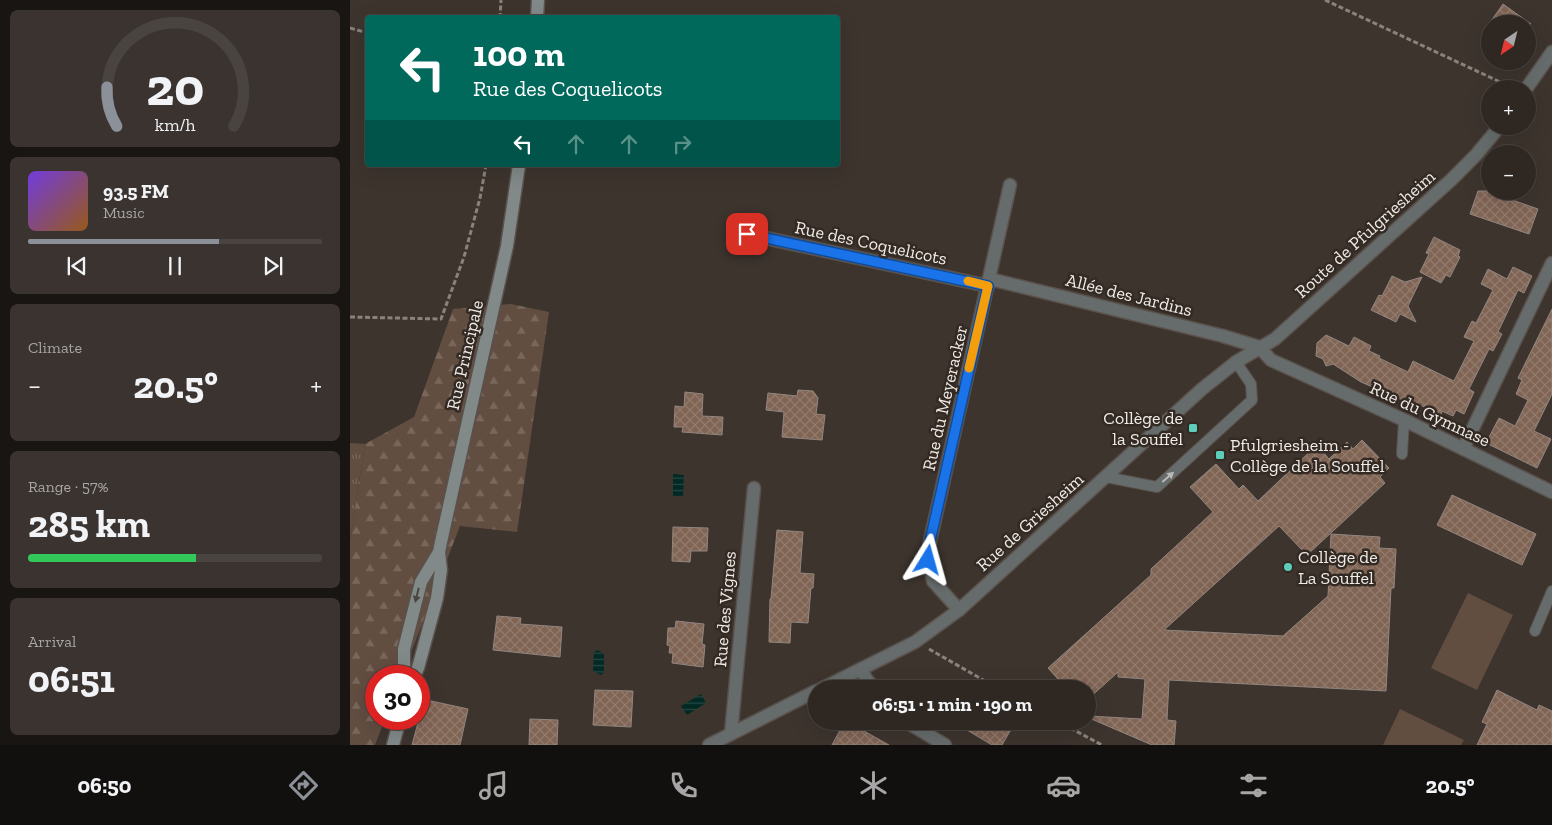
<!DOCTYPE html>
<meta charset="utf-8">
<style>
body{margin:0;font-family:"Zilla Slab",serif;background:#3a332f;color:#f1f3f6;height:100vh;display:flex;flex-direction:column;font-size:19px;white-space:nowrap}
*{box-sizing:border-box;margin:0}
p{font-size:16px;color:#a7a5a5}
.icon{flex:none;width:28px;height:28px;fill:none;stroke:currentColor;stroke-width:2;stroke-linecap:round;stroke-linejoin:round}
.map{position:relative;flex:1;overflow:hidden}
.panel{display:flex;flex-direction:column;gap:10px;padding:10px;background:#191513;width:350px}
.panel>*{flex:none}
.banner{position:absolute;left:15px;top:15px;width:475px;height:152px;border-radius:5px;box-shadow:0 5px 20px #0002,0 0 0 1px #494440;background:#00695c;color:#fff;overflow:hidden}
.needle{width:32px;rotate:215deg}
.tools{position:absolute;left:1131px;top:15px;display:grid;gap:10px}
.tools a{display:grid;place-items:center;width:55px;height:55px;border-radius:50%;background:#2e2722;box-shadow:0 5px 20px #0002,0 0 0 1px #494440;font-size:25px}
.speed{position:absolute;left:15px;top:665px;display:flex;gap:10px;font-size:25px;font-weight:700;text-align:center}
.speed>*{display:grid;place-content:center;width:65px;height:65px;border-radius:50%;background:#2e2722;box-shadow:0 5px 20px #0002,0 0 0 1px #494440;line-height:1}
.speed .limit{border:8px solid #d22;background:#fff;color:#111}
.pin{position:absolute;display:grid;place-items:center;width:42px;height:42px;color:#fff;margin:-21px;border-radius:10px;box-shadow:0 2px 8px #0006}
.me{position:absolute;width:55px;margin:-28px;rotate:8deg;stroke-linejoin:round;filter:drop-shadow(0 0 4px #0008)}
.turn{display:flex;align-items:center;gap:18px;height:105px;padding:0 25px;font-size:22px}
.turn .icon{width:65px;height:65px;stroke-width:2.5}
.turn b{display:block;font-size:35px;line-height:42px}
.lanes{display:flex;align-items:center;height:48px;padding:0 25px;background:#0003;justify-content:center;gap:25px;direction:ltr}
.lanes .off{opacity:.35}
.big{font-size:38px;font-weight:700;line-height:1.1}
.panel .card{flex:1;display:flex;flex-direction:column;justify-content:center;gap:8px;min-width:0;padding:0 18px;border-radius:8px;background:#3a332f}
.panel .dial{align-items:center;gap:0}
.dial svg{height:130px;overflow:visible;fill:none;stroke:#494440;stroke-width:7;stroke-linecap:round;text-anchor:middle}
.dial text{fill:#f1f3f6;stroke:none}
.song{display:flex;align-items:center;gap:15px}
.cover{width:60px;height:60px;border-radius:8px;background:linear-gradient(135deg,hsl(260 70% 55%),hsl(30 70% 35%))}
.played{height:5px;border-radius:2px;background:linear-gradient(90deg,#8c9099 65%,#494440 65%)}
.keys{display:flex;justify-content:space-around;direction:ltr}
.heat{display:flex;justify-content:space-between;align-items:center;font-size:28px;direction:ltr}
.charge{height:8px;border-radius:4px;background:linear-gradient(90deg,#34c759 57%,#494440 0)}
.trip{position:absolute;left:458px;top:680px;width:288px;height:50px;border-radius:25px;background:#2e2722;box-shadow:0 5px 20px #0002,0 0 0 1px #494440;font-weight:700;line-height:50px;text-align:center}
.tabs{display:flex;height:80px;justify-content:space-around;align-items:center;background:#12100e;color:#a7a5a5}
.tabs .icon{width:35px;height:35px}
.tabs .active{color:#8c9099}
.tabs b{font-size:22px;color:#f1f3f6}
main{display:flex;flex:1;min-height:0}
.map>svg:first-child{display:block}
.grass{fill:url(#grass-tufts)}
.forest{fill:url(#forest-firs)}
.park{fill:#624d41}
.water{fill:url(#water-rules)}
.building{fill:url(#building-cross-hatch);stroke:#928680}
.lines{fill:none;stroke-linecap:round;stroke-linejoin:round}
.service-casing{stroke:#5a514c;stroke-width:12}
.minor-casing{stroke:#5a514c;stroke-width:15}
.tertiary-casing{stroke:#5a514c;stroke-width:15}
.secondary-casing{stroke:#5a514c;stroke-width:15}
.path{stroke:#8a827d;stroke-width:3;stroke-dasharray:5 2.5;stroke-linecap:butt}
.service{stroke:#666c6b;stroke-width:10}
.minor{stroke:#666c6b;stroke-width:12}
.tertiary{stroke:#666c6b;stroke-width:12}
.secondary{stroke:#818a88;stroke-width:12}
.oneway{fill:#b9b8b5}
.oneway2{fill:#4a4742}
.route-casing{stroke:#114b97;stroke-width:12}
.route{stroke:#1a73e8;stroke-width:9}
.slow{stroke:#f59e0b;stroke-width:9}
.poi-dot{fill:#5dceb9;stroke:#332a24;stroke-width:2}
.labels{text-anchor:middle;stroke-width:5;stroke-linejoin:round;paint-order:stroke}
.street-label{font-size:18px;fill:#f1ebe7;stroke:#332a24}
.poi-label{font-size:18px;fill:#f1ebe7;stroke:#332a24;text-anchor:start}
</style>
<main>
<section class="panel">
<div class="card dial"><svg viewBox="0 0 100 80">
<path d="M14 69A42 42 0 1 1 86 69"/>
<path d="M14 69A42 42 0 0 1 8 45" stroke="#8c9099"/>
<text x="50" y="56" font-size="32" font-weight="700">20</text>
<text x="50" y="72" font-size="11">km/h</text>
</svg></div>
<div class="card">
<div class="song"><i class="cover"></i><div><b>93.5 FM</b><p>Music</p></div></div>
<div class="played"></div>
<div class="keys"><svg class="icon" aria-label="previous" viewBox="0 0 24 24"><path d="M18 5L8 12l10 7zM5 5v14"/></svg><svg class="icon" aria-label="pause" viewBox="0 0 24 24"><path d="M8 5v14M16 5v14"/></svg><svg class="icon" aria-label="next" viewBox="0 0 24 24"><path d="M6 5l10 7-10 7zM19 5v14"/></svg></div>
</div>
<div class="card"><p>Climate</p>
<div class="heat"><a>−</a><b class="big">20.5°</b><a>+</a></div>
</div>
<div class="card"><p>Range · 57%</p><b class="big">285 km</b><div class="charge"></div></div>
<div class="card"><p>Arrival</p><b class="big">06:51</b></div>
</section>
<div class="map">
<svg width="1202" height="745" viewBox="0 0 1202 745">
<defs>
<pattern id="grass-tufts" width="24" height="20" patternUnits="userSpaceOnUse" patternTransform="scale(1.25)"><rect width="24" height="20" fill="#624d41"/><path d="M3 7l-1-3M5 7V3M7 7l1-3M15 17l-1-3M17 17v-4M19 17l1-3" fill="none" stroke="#79675c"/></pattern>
<pattern id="forest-firs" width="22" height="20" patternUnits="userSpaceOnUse" patternTransform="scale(1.25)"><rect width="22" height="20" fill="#624d41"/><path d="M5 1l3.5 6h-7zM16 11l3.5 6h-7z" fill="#79675c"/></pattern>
<pattern id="water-rules" width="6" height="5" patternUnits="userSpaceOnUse" patternTransform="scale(1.25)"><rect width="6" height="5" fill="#022923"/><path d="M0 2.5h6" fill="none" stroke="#274843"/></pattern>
<pattern id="building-cross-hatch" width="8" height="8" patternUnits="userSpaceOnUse" patternTransform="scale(1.25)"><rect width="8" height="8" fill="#806454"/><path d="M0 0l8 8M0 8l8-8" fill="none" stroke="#927a6d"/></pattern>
</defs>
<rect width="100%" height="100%" fill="#3d342e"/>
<path class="grass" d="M 0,443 L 15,444 L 0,541 Z"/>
<path class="forest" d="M 161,304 L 199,312 L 167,532 L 110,526 L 52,676 L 26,676 L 26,719 L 35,719 L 25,745 L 0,745 L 0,541 L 15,444 L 64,417 L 103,309 Z"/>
<path class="park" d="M 1118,593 L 1163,615 L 1127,690 L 1081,668 Z
M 1050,709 L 1114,740 L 1111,745 L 1033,745 Z"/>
<path class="water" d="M 323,474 L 334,475 L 333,496 L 323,496 Z
M 248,650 L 254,654 L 254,672 L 251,675 L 243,671 L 244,652 Z
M 351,694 L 356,703 L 337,715 L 331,706 Z"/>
<path class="building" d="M 1153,4 L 1181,24 L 1139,24 Z
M 1128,191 L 1153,191 L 1151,196 L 1188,209 L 1179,234 L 1120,214 Z
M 1084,237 L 1110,250 L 1108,256 L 1110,257 L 1100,277 L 1096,275 L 1091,283 L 1070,272 L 1079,254 L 1076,253 Z
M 1163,267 L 1182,276 L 1174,293 L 1168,290 L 1148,332 L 1152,334 L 1143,351 L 1139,349 L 1119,389 L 1124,392 L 1114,414 L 1106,410 L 1103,416 L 1092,411 L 1091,415 L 1068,404 L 1067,405 L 1058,401 L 1057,402 L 1011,382 L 983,364 L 976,366 L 973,359 L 966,356 L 967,343 L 976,335 L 999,346 L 1004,337 L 1021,346 L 1019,351 L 1030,356 L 1029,358 L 1058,372 L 1063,361 L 1104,381 L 1124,341 L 1114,337 L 1122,321 L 1126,323 L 1143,290 L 1131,284 L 1138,269 L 1157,279 Z
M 1042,276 L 1055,282 L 1072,277 L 1058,306 L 1066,322 L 1050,314 L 1046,322 L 1021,310 L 1029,295 L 1032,296 Z
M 1202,309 L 1202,394 L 1184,431 L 1201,439 L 1187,468 L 1136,443 L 1149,418 L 1165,426 L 1178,400 L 1166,394 L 1172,380 L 1168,378 Z
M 448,390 L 463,391 L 468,398 L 466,414 L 475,415 L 472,440 L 432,437 L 434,412 L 416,410 L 418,393 L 447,396 Z
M 335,392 L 353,394 L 352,416 L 373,417 L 372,435 L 332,432 L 333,427 L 324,427 L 325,406 L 334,407 Z
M 1012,440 L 1039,468 L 1030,477 L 1035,483 L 957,555 L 929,526 L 814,630 L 933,636 L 978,596 L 981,534 L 1030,537 L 1029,548 L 1046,549 L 1044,588 L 1041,588 L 1036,691 L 819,680 L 817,720 L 826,721 L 824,745 L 802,745 L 739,718 L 739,716 L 792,719 L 795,679 L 768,677 L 768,672 L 736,701 L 736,689 L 717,689 L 698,668 L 801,575 L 801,569 L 863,512 L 840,487 L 866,464 L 889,489 L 893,485 L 908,501 L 967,445 L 979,459 L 997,442 L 1003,449 Z
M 1102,495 L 1186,534 L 1172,565 L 1087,525 Z
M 323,527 L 358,528 L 357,551 L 341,551 L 340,562 L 322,561 Z
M 427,530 L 453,532 L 450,573 L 464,574 L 463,588 L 461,588 L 458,623 L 441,622 L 440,643 L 419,642 L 420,599 L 421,599 Z
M 147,616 L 171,618 L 170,624 L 212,627 L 210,657 L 143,650 Z
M 326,621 L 354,624 L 352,644 L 355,645 L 353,667 L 322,663 L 323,653 L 319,653 L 320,646 L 317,645 L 318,628 L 325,628 Z
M 245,690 L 283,691 L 281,727 L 243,725 Z
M 1147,690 L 1187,710 L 1189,705 L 1202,711 L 1202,745 L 1127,745 L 1137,724 L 1132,722 Z
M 72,699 L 118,709 L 110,745 L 62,745 L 69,719 Z
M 180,719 L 208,720 L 207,745 L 179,745 Z
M 495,721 L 496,721 L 539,745 L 482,745 Z
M 602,721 L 666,721 L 652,745 L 642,745 Z"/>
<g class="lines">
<defs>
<path id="service" d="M 1052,454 L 1054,420
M 756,477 L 807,487 L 902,400 L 901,384 L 886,362
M 1185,631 L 1202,591"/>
<path id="minor" d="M 397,234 L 638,286
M 640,279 L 873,336 L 909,347 L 921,360 L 1054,420 L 1202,492
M 1113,449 L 1202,263
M 609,610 L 583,581 L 579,560 L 580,541 L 660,185
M 511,669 L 517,680 L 525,689
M 555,721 L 595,745
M 381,734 L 404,488"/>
<path id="tertiary" d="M 1176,89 L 1202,52
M 471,689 L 565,642 L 609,610 L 852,389 L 886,362 L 925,339 L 1101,180 L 1126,155 L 1150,126
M 359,745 L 466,691"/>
<path id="secondary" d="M 187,18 L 188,0
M 54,676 L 54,649 L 71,582 L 89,552 L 91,542 L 157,246 L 169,165
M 64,676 L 68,668 L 87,598 L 91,570 L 89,552
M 43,745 L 50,719"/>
</defs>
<use href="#service" class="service-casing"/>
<use href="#minor" class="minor-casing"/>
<use href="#tertiary" class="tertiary-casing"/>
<use href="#secondary" class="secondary-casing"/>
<path class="path" d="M 975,0 L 1163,88
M 150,18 L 151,0
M 0,28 L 18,33
M 0,317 L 91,319 L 114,257 L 130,198 L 136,165
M 579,649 L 649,689
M 707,721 L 752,745"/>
<use href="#service" class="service"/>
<use href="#minor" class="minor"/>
<use href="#tertiary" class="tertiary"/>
<use href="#secondary" class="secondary"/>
</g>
<defs><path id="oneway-solid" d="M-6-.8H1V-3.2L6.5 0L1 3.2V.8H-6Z" transform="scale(1.25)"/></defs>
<use class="oneway" href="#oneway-solid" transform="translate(818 477) rotate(-41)"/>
<use class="oneway2" href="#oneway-solid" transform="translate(67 595) rotate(104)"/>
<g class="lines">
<defs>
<path id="route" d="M 397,234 L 638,286 L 580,541 L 578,560"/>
</defs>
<use href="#route" class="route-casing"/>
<use href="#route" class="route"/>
<path class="slow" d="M 618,281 L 638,286 L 619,368"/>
</g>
<g class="poi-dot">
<rect x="838" y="423" width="10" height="10" rx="2.5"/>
<rect x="865" y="450" width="10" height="10" rx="2.5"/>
<circle cx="938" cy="567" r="5"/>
</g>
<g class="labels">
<g class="street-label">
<text transform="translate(1015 234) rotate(-42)" y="6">Route de Pfulgriesheim</text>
<text transform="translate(521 243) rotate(12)" y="6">Rue des Coquelicots</text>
<text transform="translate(779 295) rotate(14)" y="6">Allée des Jardins</text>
<text transform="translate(115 355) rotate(-77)" y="6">Rue Principale</text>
<text transform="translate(595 398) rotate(-77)" y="6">Rue du Meyeracker</text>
<text transform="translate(1080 414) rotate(25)" y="6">Rue du Gymnase</text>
<text transform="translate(680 522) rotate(-42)" y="6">Rue de Griesheim</text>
<text transform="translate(375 609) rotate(-85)" y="6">Rue des Vignes</text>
</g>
<g class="poi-label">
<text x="833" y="424" text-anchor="end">Collège de<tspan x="833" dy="21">la Souffel</tspan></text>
<text x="880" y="451">Pfulgriesheim -<tspan x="880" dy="21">Collège de la Souffel</tspan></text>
<text x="948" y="563">Collège de<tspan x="948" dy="21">La Souffel</tspan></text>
</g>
</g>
</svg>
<div class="tools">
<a><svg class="needle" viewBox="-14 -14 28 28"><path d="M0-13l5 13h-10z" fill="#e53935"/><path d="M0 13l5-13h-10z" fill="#a7a5a5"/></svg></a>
<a>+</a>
<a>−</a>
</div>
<div class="speed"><div class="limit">30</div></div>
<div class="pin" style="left:397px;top:234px;background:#d93025"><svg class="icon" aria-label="arrive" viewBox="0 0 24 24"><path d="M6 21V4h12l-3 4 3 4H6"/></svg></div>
<svg class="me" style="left:578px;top:560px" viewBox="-20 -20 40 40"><path d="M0-17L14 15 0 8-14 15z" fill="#1a73e8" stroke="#fff" stroke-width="4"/></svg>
<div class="trip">06:51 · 1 min · 190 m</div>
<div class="banner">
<div class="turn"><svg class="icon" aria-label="left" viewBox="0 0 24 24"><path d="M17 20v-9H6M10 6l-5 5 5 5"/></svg><div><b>100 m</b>Rue des Coquelicots</div></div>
<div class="lanes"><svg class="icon" aria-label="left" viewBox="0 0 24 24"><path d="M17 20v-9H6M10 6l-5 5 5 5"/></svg><svg class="icon off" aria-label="ahead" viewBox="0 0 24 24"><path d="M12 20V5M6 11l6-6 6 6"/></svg><svg class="icon off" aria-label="ahead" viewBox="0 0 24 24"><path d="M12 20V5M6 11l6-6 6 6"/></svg><svg class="icon off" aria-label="right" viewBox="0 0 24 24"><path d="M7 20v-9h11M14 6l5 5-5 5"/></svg></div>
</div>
</div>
</main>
<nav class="tabs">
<b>06:50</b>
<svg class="icon active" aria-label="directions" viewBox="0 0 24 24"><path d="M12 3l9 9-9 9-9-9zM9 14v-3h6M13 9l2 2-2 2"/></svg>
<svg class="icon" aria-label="music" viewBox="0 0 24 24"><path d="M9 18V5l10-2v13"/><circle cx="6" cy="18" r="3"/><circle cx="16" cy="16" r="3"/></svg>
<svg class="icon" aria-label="phone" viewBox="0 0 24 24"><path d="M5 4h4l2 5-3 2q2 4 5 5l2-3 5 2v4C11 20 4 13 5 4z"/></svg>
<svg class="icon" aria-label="climate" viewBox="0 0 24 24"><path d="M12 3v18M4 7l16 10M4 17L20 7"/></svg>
<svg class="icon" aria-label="car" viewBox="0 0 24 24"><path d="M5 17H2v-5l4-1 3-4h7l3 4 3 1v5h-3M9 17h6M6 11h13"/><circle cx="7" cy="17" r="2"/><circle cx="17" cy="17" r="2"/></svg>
<svg class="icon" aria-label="filters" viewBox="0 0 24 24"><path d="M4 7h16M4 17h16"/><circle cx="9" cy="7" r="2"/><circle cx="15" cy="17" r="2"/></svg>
<b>20.5°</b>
</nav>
